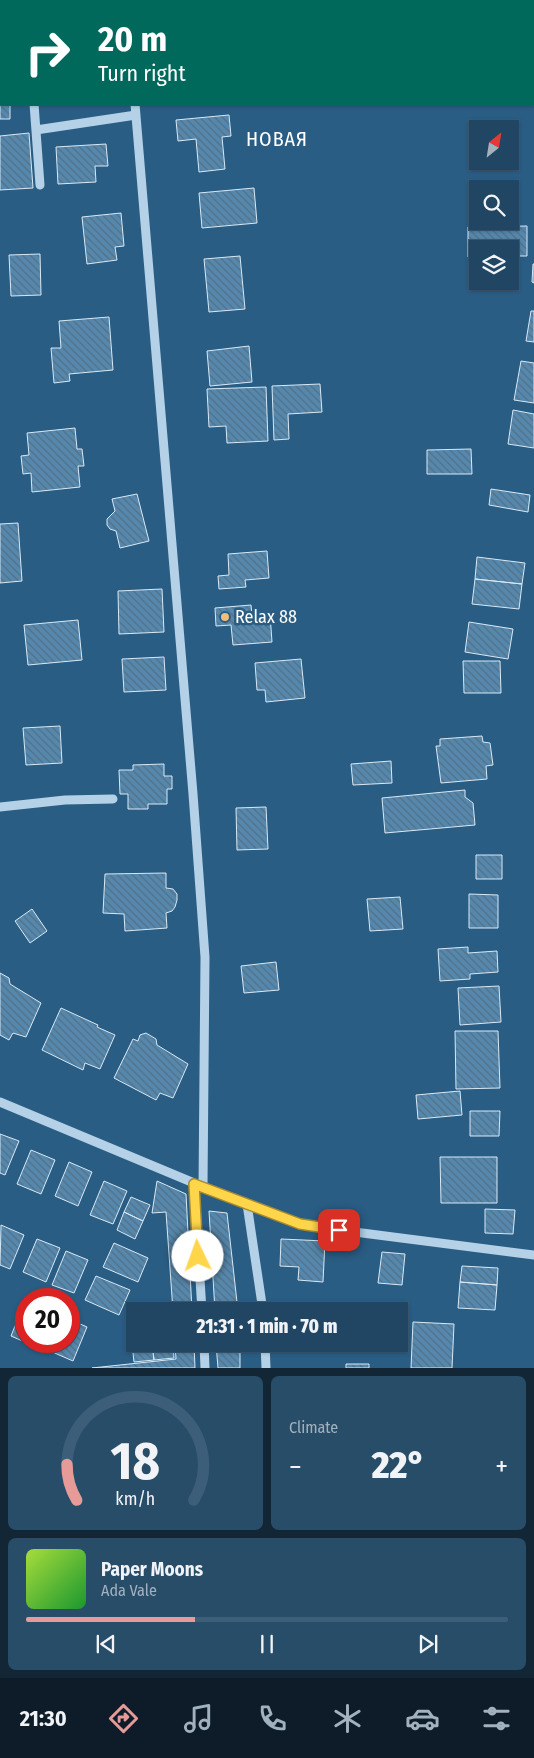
<!DOCTYPE html>
<meta charset="utf-8">
<style>
body{margin:0;font-family:"Fira Sans Condensed",sans-serif;background:#284d69;color:#f1f3f6;height:100vh;display:flex;flex-direction:column;font-size:19px;white-space:nowrap}
*{box-sizing:border-box;margin:0}
p{font-size:16px;color:#a2b1be}
.icon{flex:none;width:28px;height:28px;fill:none;stroke:currentColor;stroke-width:2;stroke-linecap:round;stroke-linejoin:round}
.map{position:relative;height:1368px;overflow:hidden}
.sheet{display:flex;flex-direction:column;gap:8px;padding:8px;background:#122636;flex:1}
.sheet>*{flex:none}
.banner{position:absolute;left:0px;top:0px;width:535px;height:105px;box-shadow:0 1px 4px #0004,0 0 0 1px #3d5e78;background:#00695c;color:#fff;overflow:hidden}
.needle{width:32px;rotate:30deg}
.fabs{position:absolute;left:469px;top:120px;display:grid;gap:10px}
.fabs a{display:grid;place-items:center;width:50px;height:50px;border-radius:0px;background:#204663;box-shadow:0 1px 4px #0004,0 0 0 1px #3d5e78;font-size:25px}
.speed{position:absolute;left:15px;top:1288px;display:flex;gap:10px;font-size:25px;font-weight:700;text-align:center}
.speed>*{display:grid;place-content:center;width:65px;height:65px;border-radius:50%;background:#204663;box-shadow:0 1px 4px #0004,0 0 0 1px #3d5e78;line-height:1}
.speed .limit{border:8px solid #d22;background:#fff;color:#111}
.pin{position:absolute;display:grid;place-items:center;width:42px;height:42px;color:#fff;margin:-21px;border-radius:10px;box-shadow:0 2px 8px #0006}
.me{position:absolute;width:55px;margin:-28px;rotate:357deg;stroke-linejoin:round;filter:drop-shadow(0 0 4px #0008)}
.turn{display:flex;align-items:center;gap:18px;height:105px;padding:0 15px;font-size:22px}
.turn .icon{width:65px;height:65px;stroke-width:2.5}
.turn b{display:block;font-size:35px;line-height:42px}
.big{font-size:38px;font-weight:800;line-height:1.1}
.sheet .widget{flex:1;display:flex;flex-direction:column;justify-content:center;gap:8px;min-width:0;padding:0 18px;border-radius:8px;background:#284d69}
.sheet .dial{align-items:center;gap:0}
.dial svg{height:130px;overflow:visible;fill:none;stroke:#3d5e78;stroke-width:7;stroke-linecap:round;text-anchor:middle}
.dial text{fill:#f1f3f6;stroke:none}
.song{display:flex;align-items:center;gap:15px}
.cover{width:60px;height:60px;border-radius:8px;background:linear-gradient(135deg,hsl(80 70% 55%),hsl(130 70% 35%))}
.played{height:5px;border-radius:2px;background:linear-gradient(90deg,#e69b98 35%,#3d5e78 35%)}
.keys{display:flex;justify-content:space-around;direction:ltr}
.heat{display:flex;justify-content:space-between;align-items:center;font-size:28px;direction:ltr}
.sheet .tiles{flex:1;display:grid;gap:8px;grid-template-columns:1fr 1fr}
.widget:last-child{grid-column:span 2}
.trip{position:absolute;left:126px;top:1302px;width:282px;height:50px;border-radius:0px;background:#204663;box-shadow:0 1px 4px #0004,0 0 0 1px #3d5e78;font-weight:800;line-height:50px;text-align:center}
.dock{display:flex;height:80px;justify-content:space-around;align-items:center;background:#0d1c28;color:#a2b1be}
.dock .icon{width:35px;height:35px}
.dock .current{color:#e69b98}
.dock b{font-size:22px;color:#f1f3f6}
.map>svg:first-child{display:block}
.building{fill:url(#building-back-hatch);stroke:#d8e9f6}
.lines{fill:none;stroke-linecap:round;stroke-linejoin:round}
.minor{stroke:#b4d1e7;stroke-width:9}
.route-casing{stroke:#a68a30;stroke-width:12}
.route{stroke:#ffd54a;stroke-width:9}
.poi-dot{fill:#edbe7c;stroke:#2a5d84;stroke-width:2}
.labels{text-anchor:middle;stroke-width:5;stroke-linejoin:round;paint-order:stroke}
.poi-label{font-size:18px;fill:#fff;stroke:#2a5d84;text-anchor:start}
.quarter-label{font-size:20px;letter-spacing:1px;fill:#fff;stroke:#2a5d84}
</style>
<div class="map">
<svg width="534" height="1368" viewBox="0 0 534 1368">
<defs>
<pattern id="building-back-hatch" width="6" height="6" patternUnits="userSpaceOnUse" patternTransform="scale(1.25)"><rect width="6" height="6" fill="#5688ad"/><path d="M-1 5l2 2M0 0l6 6M5-1l2 2" fill="none" stroke="#527086"/></pattern>
</defs>
<rect width="100%" height="100%" fill="#2a5d84"/>
<path class="building" d="M 0,0 L 12,1 L 1,1 L 0,30 Z
M 501,0 L 534,0 L 534,28 L 534,1 L 501,1 Z
M 0,72 L 1,104 L 10,104 L 10,119 L 0,119 Z
M 229,115 L 231,136 L 222,137 L 225,169 L 199,172 L 196,139 L 178,141 L 176,120 Z
M 29,133 L 33,188 L 0,190 L 0,136 Z
M 106,144 L 108,166 L 95,166 L 96,182 L 58,184 L 56,147 Z
M 254,188 L 257,223 L 202,228 L 199,193 Z
M 121,213 L 124,246 L 115,247 L 117,260 L 87,264 L 82,217 Z
M 527,226 L 527,256 L 510,256 L 510,249 L 478,249 L 478,257 L 468,257 L 468,227 Z
M 40,254 L 41,295 L 11,296 L 9,255 Z
M 240,256 L 245,309 L 209,312 L 204,259 Z
M 533,264 L 534,264 L 534,283 L 532,282 Z
M 531,311 L 534,311 L 534,342 L 526,341 Z
M 109,317 L 113,370 L 69,374 L 70,381 L 54,383 L 51,348 L 61,348 L 59,321 Z
M 249,346 L 252,382 L 210,386 L 207,351 Z
M 521,361 L 534,363 L 534,403 L 514,400 Z
M 320,384 L 322,412 L 288,414 L 289,439 L 274,440 L 272,386 Z
M 266,387 L 268,441 L 227,443 L 226,426 L 209,427 L 207,389 Z
M 513,410 L 534,414 L 534,448 L 508,444 Z
M 75,428 L 77,449 L 82,449 L 84,466 L 78,466 L 80,487 L 32,492 L 31,473 L 23,474 L 21,456 L 29,455 L 27,433 Z
M 471,449 L 472,474 L 427,474 L 427,450 Z
M 491,489 L 530,495 L 528,512 L 489,505 Z
M 137,494 L 149,541 L 120,548 L 116,531 L 110,529 L 107,525 L 107,519 L 115,511 L 112,499 Z
M 18,523 L 22,581 L 0,583 L 0,524 Z
M 267,551 L 269,578 L 245,580 L 246,587 L 219,589 L 218,576 L 229,575 L 228,554 Z
M 477,557 L 525,563 L 522,584 L 475,579 Z
M 475,579 L 522,584 L 519,609 L 472,604 Z
M 162,589 L 164,632 L 119,634 L 118,591 Z
M 251,605 L 252,615 L 270,614 L 272,642 L 233,645 L 231,625 L 216,626 L 215,608 Z
M 78,620 L 82,660 L 28,665 L 24,625 Z
M 469,622 L 513,629 L 508,659 L 465,652 Z
M 164,657 L 166,690 L 124,692 L 122,659 Z
M 301,659 L 305,698 L 266,702 L 265,690 L 257,690 L 255,663 Z
M 463,661 L 500,661 L 501,693 L 464,693 Z
M 60,726 L 62,763 L 26,765 L 23,728 Z
M 482,736 L 483,742 L 490,743 L 493,765 L 486,766 L 487,779 L 441,783 L 436,746 L 440,746 L 440,739 Z
M 391,761 L 392,783 L 353,785 L 351,764 Z
M 164,764 L 164,776 L 172,776 L 172,789 L 167,789 L 167,804 L 148,804 L 148,809 L 128,809 L 128,794 L 120,794 L 119,770 L 133,770 L 133,765 Z
M 465,790 L 465,797 L 473,803 L 475,825 L 385,833 L 382,798 Z
M 266,807 L 268,849 L 237,850 L 236,808 Z
M 476,855 L 502,855 L 502,879 L 476,879 Z
M 166,873 L 166,888 L 173,889 L 177,894 L 177,900 L 175,907 L 172,911 L 166,913 L 167,928 L 125,931 L 124,914 L 103,913 L 105,874 Z
M 469,894 L 498,895 L 498,928 L 469,928 Z
M 400,897 L 403,929 L 370,931 L 367,899 Z
M 32,909 L 47,931 L 30,943 L 15,921 Z
M 468,947 L 468,953 L 497,951 L 498,972 L 470,974 L 470,979 L 440,981 L 438,949 Z
M 276,962 L 279,990 L 244,993 L 241,966 Z
M 0,973 L 9,978 L 10,984 L 41,1003 L 26,1037 L 13,1033 L 9,1040 L 0,1035 Z
M 499,986 L 501,1022 L 460,1025 L 458,988 Z
M 61,1008 L 98,1025 L 97,1027 L 115,1035 L 100,1069 L 85,1063 L 83,1070 L 42,1050 Z
M 455,1031 L 498,1031 L 500,1088 L 456,1089 Z
M 146,1033 L 156,1039 L 157,1045 L 188,1064 L 173,1098 L 160,1093 L 156,1100 L 114,1078 L 133,1039 L 138,1041 L 140,1035 Z
M 460,1091 L 462,1115 L 418,1119 L 416,1095 Z
M 470,1111 L 500,1111 L 499,1136 L 470,1136 Z
M 0,1134 L 19,1141 L 5,1175 L 0,1173 Z
M 31,1150 L 55,1160 L 41,1194 L 17,1184 Z
M 440,1157 L 497,1157 L 497,1203 L 441,1203 Z
M 69,1162 L 92,1172 L 78,1206 L 55,1196 Z
M 104,1181 L 127,1191 L 113,1224 L 90,1215 Z
M 157,1181 L 186,1194 L 192,1311 L 173,1311 L 166,1212 L 152,1213 Z
M 131,1197 L 150,1205 L 143,1221 L 124,1212 Z
M 485,1209 L 515,1210 L 513,1234 L 485,1233 Z
M 209,1211 L 227,1213 L 238,1311 L 215,1311 Z
M 124,1212 L 143,1221 L 135,1239 L 117,1230 Z
M 1,1225 L 24,1235 L 10,1269 L 0,1265 Z
M 37,1239 L 60,1248 L 46,1282 L 23,1272 Z
M 281,1239 L 325,1241 L 323,1282 L 298,1280 L 299,1267 L 280,1266 Z
M 114,1243 L 148,1258 L 138,1282 L 103,1267 Z
M 66,1251 L 88,1260 L 74,1293 L 52,1285 Z
M 382,1252 L 405,1254 L 402,1285 L 378,1283 Z
M 462,1266 L 498,1268 L 497,1285 L 460,1282 Z
M 96,1276 L 130,1290 L 119,1315 L 85,1300 Z
M 460,1282 L 497,1285 L 495,1310 L 458,1308 Z
M 24,1303 L 26,1304 L 26,1341 L 36,1341 L 34,1346 L 11,1336 Z
M 69,1319 L 87,1327 L 73,1361 L 50,1351 L 54,1341 L 69,1341 Z
M 413,1322 L 454,1324 L 452,1368 L 411,1368 Z
M 131,1335 L 135,1335 L 135,1344 L 152,1344 L 154,1360 L 134,1362 Z
M 152,1344 L 173,1344 L 174,1358 L 154,1360 Z
M 175,1344 L 194,1344 L 195,1368 L 92,1368 L 176,1359 Z
M 216,1344 L 240,1344 L 240,1368 L 218,1368 Z
M 346,1364 L 369,1364 L 369,1368 L 346,1368 Z"/>
<g class="lines">
<path class="minor" d="M 27,0 L 27,1
M 124,0 L 124,1
M 34,104 L 40,185
M 135,104 L 193,794 L 205,957 L 203,1187
M 36,130 L 136,115
M 0,807 L 65,800 L 113,799
M 0,1102 L 194,1183 L 300,1225 L 534,1255
M 194,1183 L 202,1311
M 247,1204 L 263,1311
M 204,1344 L 205,1368
M 265,1344 L 266,1368"/>
</g>
<g class="lines">
<defs>
<path id="route" d="M 198,1256 L 194,1184 L 300,1224 L 339,1230"/>
</defs>
<use href="#route" class="route-casing"/>
<use href="#route" class="route"/>
</g>
<circle class="poi-dot" cx="225" cy="617" r="5"/>
<g class="labels">
<g class="poi-label">
<text x="235" y="623">Relax 88</text>
</g>
<g class="quarter-label">
<text x="277" y="146">НОВАЯ</text>
</g>
</g>
</svg>
<div class="fabs">
<a><svg class="needle" viewBox="-14 -14 28 28"><path d="M0-13l5 13h-10z" fill="#e53935"/><path d="M0 13l5-13h-10z" fill="#a2b1be"/></svg></a>
<a><svg class="icon" aria-label="search" viewBox="0 0 24 24"><circle cx="10" cy="10" r="6"/><path d="M15 15l6 6"/></svg></a>
<a><svg class="icon" aria-label="layers" viewBox="0 0 24 24"><path d="M12 4l9 5-9 5-9-5zM3 14l9 5 9-5"/></svg></a>
</div>
<div class="speed"><div class="limit">20</div></div>
<div class="pin" style="left:339px;top:1230px;background:#d93025"><svg class="icon" aria-label="arrive" viewBox="0 0 24 24"><path d="M6 21V4h12l-3 4 3 4H6"/></svg></div>
<svg class="me" style="left:198px;top:1256px" viewBox="-20 -20 40 40"><circle r="19" fill="#fff"/><path d="M0-13L10 11 0 6-10 11z" fill="#ffd54a"/></svg>
<div class="trip">21:31 · 1 min · 70 m</div>
<div class="banner">
<div class="turn"><svg class="icon" aria-label="right" viewBox="0 0 24 24"><path d="M7 20v-9h11M14 6l5 5-5 5"/></svg><div><b>20 m</b>Turn right</div></div>
</div>
</div>
<section class="sheet">
<div class="tiles">
<div class="widget dial"><svg viewBox="0 0 100 80">
<path d="M14 69A42 42 0 1 1 86 69"/>
<path d="M14 69A42 42 0 0 1 8 47" stroke="#e69b98"/>
<text x="50" y="56" font-size="32" font-weight="700">18</text>
<text x="50" y="72" font-size="11">km/h</text>
</svg></div>
<div class="widget"><p>Climate</p>
<div class="heat"><a>−</a><b class="big">22°</b><a>+</a></div>
</div>
<div class="widget">
<div class="song"><i class="cover"></i><div><b>Paper Moons</b><p>Ada Vale</p></div></div>
<div class="played"></div>
<div class="keys"><svg class="icon" aria-label="previous" viewBox="0 0 24 24"><path d="M18 5L8 12l10 7zM5 5v14"/></svg><svg class="icon" aria-label="pause" viewBox="0 0 24 24"><path d="M8 5v14M16 5v14"/></svg><svg class="icon" aria-label="next" viewBox="0 0 24 24"><path d="M6 5l10 7-10 7zM19 5v14"/></svg></div>
</div>
</div>
</section>
<nav class="dock">
<b>21:30</b>
<svg class="icon current" aria-label="directions" viewBox="0 0 24 24"><path d="M12 3l9 9-9 9-9-9zM9 14v-3h6M13 9l2 2-2 2"/></svg>
<svg class="icon" aria-label="music" viewBox="0 0 24 24"><path d="M9 18V5l10-2v13"/><circle cx="6" cy="18" r="3"/><circle cx="16" cy="16" r="3"/></svg>
<svg class="icon" aria-label="phone" viewBox="0 0 24 24"><path d="M5 4h4l2 5-3 2q2 4 5 5l2-3 5 2v4C11 20 4 13 5 4z"/></svg>
<svg class="icon" aria-label="climate" viewBox="0 0 24 24"><path d="M12 3v18M4 7l16 10M4 17L20 7"/></svg>
<svg class="icon" aria-label="car" viewBox="0 0 24 24"><path d="M5 17H2v-5l4-1 3-4h7l3 4 3 1v5h-3M9 17h6M6 11h13"/><circle cx="7" cy="17" r="2"/><circle cx="17" cy="17" r="2"/></svg>
<svg class="icon" aria-label="filters" viewBox="0 0 24 24"><path d="M4 7h16M4 17h16"/><circle cx="9" cy="7" r="2"/><circle cx="15" cy="17" r="2"/></svg>
</nav>
